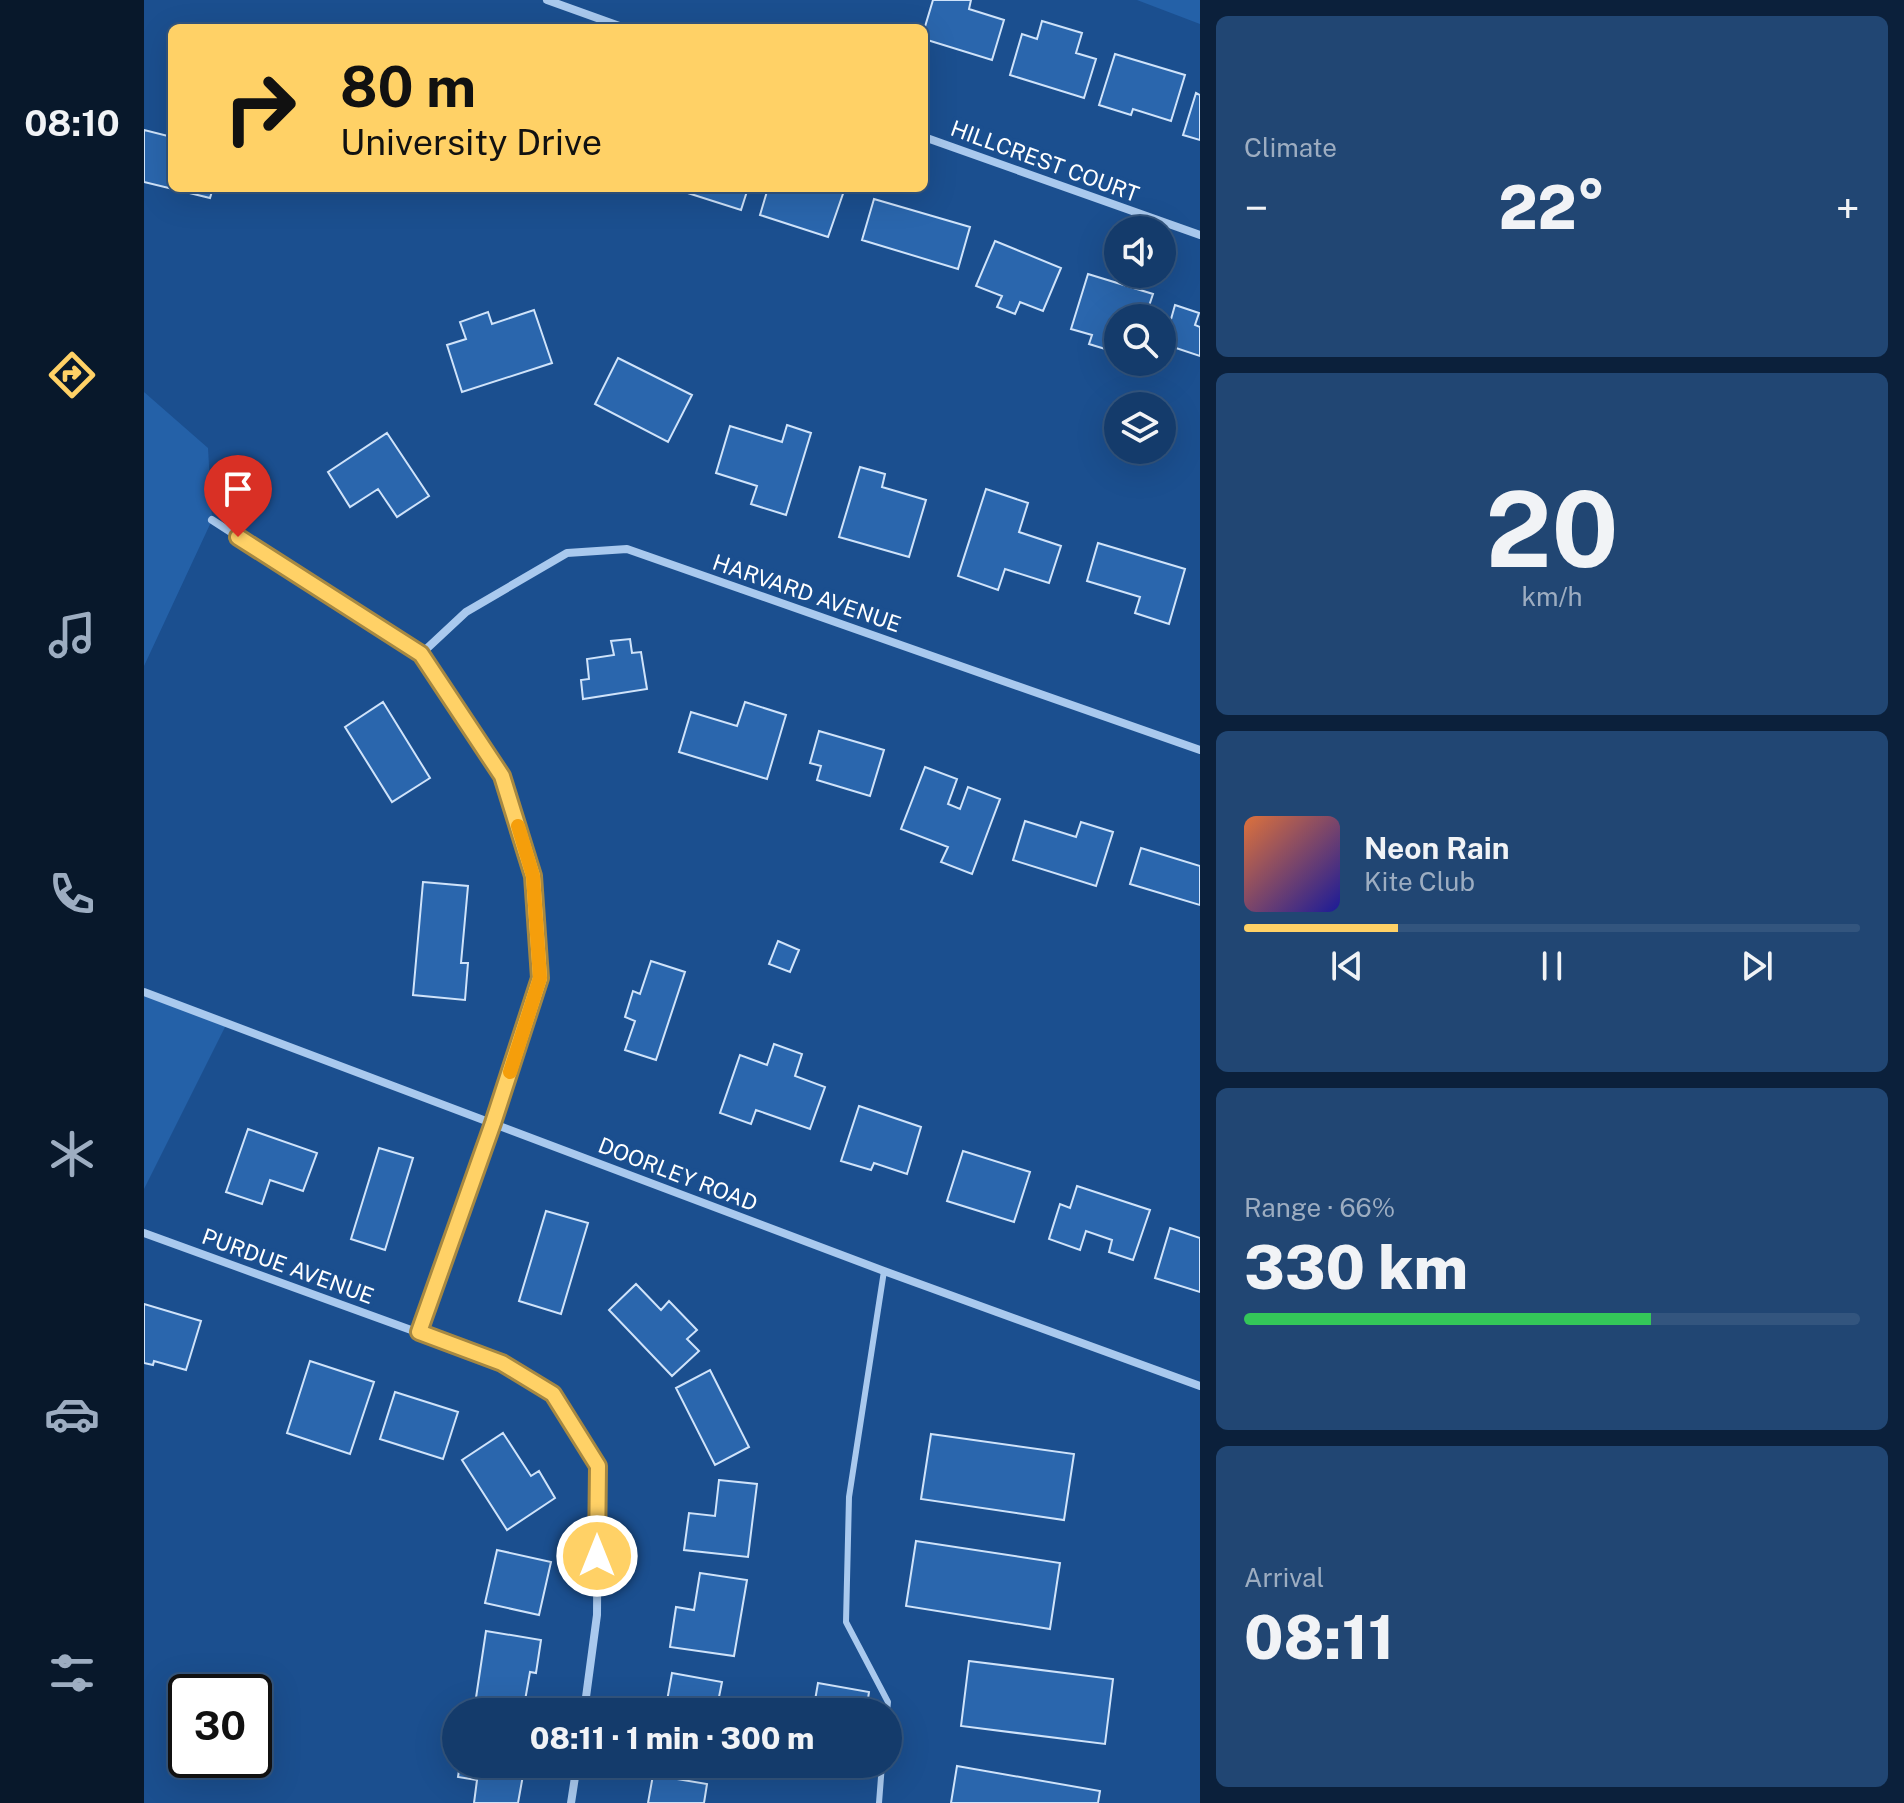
<!DOCTYPE html>
<meta charset="utf-8">
<style>
body{margin:0;font-family:"Public Sans",sans-serif;background:#214673;color:#f1f3f6;height:100vh;display:flex;flex-direction:column;font-size:30px;white-space:nowrap}
*{box-sizing:border-box;margin:0}
p{font-size:26px;color:#9dadc1}
.icon{flex:none;width:44px;height:44px;fill:none;stroke:currentColor;stroke-width:2;stroke-linecap:round;stroke-linejoin:round}
.map{position:relative;flex:1;overflow:hidden}
.drawer{display:flex;flex-direction:column;gap:16px;padding:16px;background:#0b203b;width:704px}
.drawer>*{flex:none}
.banner{position:absolute;left:24px;top:24px;width:760px;height:168px;border-radius:12px;box-shadow:0 8px 32px #0002,0 0 0 2px #33557e;background:#ffd166;color:#111;overflow:hidden}
.buttons{position:absolute;left:960px;top:216px;display:grid;gap:16px}
.buttons a{display:grid;place-items:center;width:72px;height:72px;border-radius:50%;background:#143b6b;box-shadow:0 8px 32px #0002,0 0 0 2px #33557e;font-size:40px}
.speed{position:absolute;left:24px;top:1674px;display:flex;gap:16px;font-size:40px;font-weight:700;text-align:center}
.speed>*{display:grid;place-content:center;width:104px;height:104px;border-radius:50%;background:#143b6b;box-shadow:0 8px 32px #0002,0 0 0 2px #33557e;line-height:1}
.speed .limit{border:4px solid #111;border-radius:12px;background:#fff;color:#111}
.pin{position:absolute;display:grid;place-items:center;width:68px;height:68px;color:#fff;margin:-82px -34px;border-radius:50% 50% 50% 0;rotate:-45deg;box-shadow:0 0 8px #0007}
.pin .icon{rotate:45deg}
.me{position:absolute;width:88px;margin:-44px;rotate:0deg;stroke-linejoin:round;filter:drop-shadow(0 0 6px #0008)}
.turn{display:flex;align-items:center;gap:28px;height:168px;padding:0 40px;font-size:36px}
.turn .icon{width:104px;height:104px;stroke-width:2.5}
.turn b{display:block;font-size:56px;line-height:68px}
.big{font-size:60px;font-weight:800;line-height:1.1}
.drawer .card{flex:1;display:flex;flex-direction:column;justify-content:center;gap:12px;min-width:0;padding:0 28px;border-radius:12px;background:#214673}
.drawer .dial{align-items:center;gap:0}
.dial b{font-size:104px;line-height:1}
.song{display:flex;align-items:center;gap:24px}
.cover{width:96px;height:96px;border-radius:12px;background:linear-gradient(135deg,hsl(20 70% 55%),hsl(240 70% 35%))}
.played{height:8px;border-radius:4px;background:linear-gradient(90deg,#ffd166 25%,#33557e 25%)}
.keys{display:flex;justify-content:space-around;direction:ltr}
.heat{display:flex;justify-content:space-between;align-items:center;font-size:44px;direction:ltr}
.charge{height:12px;border-radius:6px;background:linear-gradient(90deg,#34c759 66%,#33557e 0)}
.trip{position:absolute;left:298px;top:1698px;width:460px;height:80px;border-radius:40px;background:#143b6b;box-shadow:0 8px 32px #0002,0 0 0 2px #33557e;font-weight:800;line-height:80px;text-align:center}
main{display:flex;flex:1;min-height:0}
.tabs{display:flex;flex-direction:column;width:144px;justify-content:space-around;align-items:center;background:#08182b;color:#9dadc1}
.tabs .icon{width:56px;height:56px}
.tabs .on{color:#ffd166}
.tabs b{font-size:36px;color:#f1f3f6}
.map>svg:first-child{display:block}
.green{fill:#2461a8}
.building{fill:#2a66ad;stroke:#cfe3fa;stroke-width:2}
.lines{fill:none;stroke-linecap:round;stroke-linejoin:round}
.service{stroke:#a9c9ee;stroke-width:6}
.minor{stroke:#a9c9ee;stroke-width:8}
.route-casing{stroke:#a68842;stroke-width:20}
.route{stroke:#ffd166;stroke-width:14}
.slow{stroke:#f59e0b;stroke-width:14}
.labels{text-anchor:middle;stroke-width:8;stroke-linejoin:round;paint-order:stroke}
.street-label{font-size:22px;fill:#fff;stroke:#1b4f8f}
</style>
<main>
<nav class="tabs">
<b>08:10</b>
<svg class="icon on" aria-label="directions" viewBox="0 0 24 24"><path d="M12 3l9 9-9 9-9-9zM9 14v-3h6M13 9l2 2-2 2"/></svg>
<svg class="icon" aria-label="music" viewBox="0 0 24 24"><path d="M9 18V5l10-2v13"/><circle cx="6" cy="18" r="3"/><circle cx="16" cy="16" r="3"/></svg>
<svg class="icon" aria-label="phone" viewBox="0 0 24 24"><path d="M5 4h4l2 5-3 2q2 4 5 5l2-3 5 2v4C11 20 4 13 5 4z"/></svg>
<svg class="icon" aria-label="climate" viewBox="0 0 24 24"><path d="M12 3v18M4 7l16 10M4 17L20 7"/></svg>
<svg class="icon" aria-label="car" viewBox="0 0 24 24"><path d="M5 17H2v-5l4-1 3-4h7l3 4 3 1v5h-3M9 17h6M6 11h13"/><circle cx="7" cy="17" r="2"/><circle cx="17" cy="17" r="2"/></svg>
<svg class="icon" aria-label="filters" viewBox="0 0 24 24"><path d="M4 7h16M4 17h16"/><circle cx="9" cy="7" r="2"/><circle cx="15" cy="17" r="2"/></svg>
</nav>
<div class="map">
<svg width="1056" height="1803" viewBox="0 0 1056 1803">
<rect width="100%" height="100%" fill="#1b4f8f"/>
<path class="green" d="M 993,0 L 1056,0 L 1056,24 Z
M 0,392 L 64,448 L 68,520 L 0,666 Z
M 0,992 L 83,1023 L 0,1189 Z"/>
<path class="building" d="M 789,0 L 827,0 L 825,9 L 860,20 L 848,60 L 780,39 L 780,30 Z
M 898,21 L 938,33 L 932,53 L 952,59 L 940,98 L 866,75 L 878,34 L 893,39 Z
M 971,54 L 1041,75 L 1027,121 L 989,109 L 987,115 L 955,105 Z
M 1052,93 L 1056,95 L 1056,140 L 1039,135 Z
M 0,130 L 28,137 L 28,188 L 69,188 L 66,198 L 0,182 Z
M 528,188 L 604,188 L 597,210 Z
M 624,188 L 701,188 L 684,237 L 616,215 Z
M 730,199 L 826,227 L 814,269 L 718,240 Z
M 851,241 L 917,268 L 899,311 L 876,302 L 871,314 L 853,307 L 858,296 L 832,286 Z
M 944,274 L 1009,294 L 1001,318 L 974,318 L 974,353 L 945,344 L 948,335 L 927,329 Z
M 1031,305 L 1055,313 L 1051,325 L 1056,327 L 1056,356 L 1020,344 Z
M 390,310 L 408,363 L 318,392 L 303,345 L 322,339 L 316,322 L 344,312 L 348,324 Z
M 474,358 L 548,395 L 524,442 L 451,404 Z
M 643,425 L 667,433 L 642,515 L 607,504 L 613,486 L 572,473 L 586,426 L 638,442 Z
M 243,433 L 285,496 L 253,517 L 234,489 L 206,507 L 184,472 Z
M 716,467 L 741,474 L 738,487 L 782,500 L 765,557 L 695,537 Z
M 842,489 L 884,503 L 875,532 L 917,546 L 905,583 L 861,569 L 854,590 L 814,576 Z
M 954,543 L 1041,569 L 1025,624 L 991,613 L 996,597 L 943,581 Z
M 486,639 L 488,653 L 497,652 L 503,689 L 439,699 L 437,680 L 445,679 L 443,659 L 470,655 L 467,641 Z
M 239,702 L 286,778 L 248,802 L 201,727 Z
M 601,702 L 642,715 L 623,779 L 535,752 L 547,712 L 593,726 Z
M 675,731 L 740,750 L 726,796 L 673,780 L 677,766 L 666,763 Z
M 781,767 L 813,779 L 804,804 L 816,809 L 824,787 L 856,799 L 828,874 L 797,862 L 804,847 L 757,829 Z
M 881,821 L 932,837 L 937,822 L 969,832 L 952,886 L 869,860 Z
M 997,848 L 1056,866 L 1056,905 L 986,884 Z
M 279,882 L 324,886 L 317,963 L 324,963 L 321,1000 L 269,995 Z
M 634,941 L 655,950 L 646,972 L 625,964 Z
M 507,961 L 541,972 L 512,1060 L 481,1050 L 491,1021 L 481,1017 L 489,991 L 496,994 Z
M 630,1044 L 658,1054 L 651,1076 L 681,1087 L 666,1129 L 612,1110 L 607,1124 L 576,1113 L 596,1055 L 623,1065 Z
M 715,1106 L 777,1127 L 763,1174 L 730,1163 L 727,1170 L 697,1161 Z
M 104,1129 L 173,1153 L 159,1191 L 126,1180 L 118,1204 L 82,1192 Z
M 235,1148 L 269,1158 L 241,1250 L 207,1239 Z
M 819,1151 L 886,1172 L 870,1222 L 803,1201 Z
M 933,1186 L 1006,1210 L 989,1260 L 965,1252 L 968,1240 L 942,1231 L 936,1250 L 905,1239 L 916,1204 L 926,1208 Z
M 402,1211 L 444,1223 L 417,1314 L 375,1301 Z
M 1026,1228 L 1056,1238 L 1056,1292 L 1011,1278 Z
M 492,1284 L 517,1310 L 525,1301 L 553,1330 L 543,1339 L 555,1351 L 528,1376 L 465,1310 Z
M 0,1304 L 57,1321 L 42,1370 L 10,1361 L 9,1365 L 0,1363 Z
M 166,1361 L 230,1382 L 206,1454 L 143,1433 Z
M 566,1370 L 605,1447 L 571,1465 L 532,1388 Z
M 251,1392 L 314,1412 L 299,1459 L 236,1439 Z
M 359,1433 L 387,1476 L 395,1471 L 411,1498 L 363,1530 L 318,1460 Z
M 787,1434 L 930,1454 L 920,1520 L 777,1499 Z
M 575,1480 L 613,1484 L 604,1557 L 540,1550 L 545,1513 L 571,1516 Z
M 772,1541 L 916,1563 L 906,1629 L 762,1606 Z
M 353,1550 L 407,1562 L 395,1615 L 341,1603 Z
M 556,1573 L 603,1580 L 590,1656 L 526,1647 L 532,1607 L 550,1610 Z
M 342,1631 L 397,1640 L 392,1673 L 386,1672 L 379,1712 L 330,1711 Z
M 825,1661 L 969,1679 L 961,1744 L 817,1726 Z
M 528,1673 L 578,1682 L 572,1712 L 521,1712 Z
M 674,1683 L 725,1692 L 722,1712 L 669,1712 Z
M 316,1764 L 381,1764 L 374,1803 L 330,1803 L 333,1780 L 314,1777 Z
M 673,1764 L 713,1764 L 711,1771 Z
M 813,1766 L 956,1791 L 954,1803 L 807,1803 Z
M 509,1775 L 563,1784 L 560,1803 L 504,1803 Z"/>
<g class="lines">
<path class="service" d="M 740,1271 L 705,1497 L 702,1622 L 744,1702 L 743,1712
M 735,1803 L 738,1764"/>
<path class="minor" d="M 403,0 L 481,28
M 780,137 L 1056,235
M 68,520 L 277,654 L 358,776 L 389,876 L 396,978 L 349,1123 L 275,1332
M 277,654 L 322,612 L 423,553 L 483,549 L 1056,750
M 0,992 L 740,1271 L 1056,1386
M 0,1233 L 358,1363 L 409,1394 L 454,1466 L 453,1615 L 440,1712
M 427,1803 L 433,1764"/>
</g>
<g class="lines">
<defs>
<path id="route" d="M 94,537 L 277,654 L 358,776 L 389,876 L 396,978 L 349,1123 L 275,1332 L 358,1363 L 409,1394 L 454,1466 L 453,1556"/>
</defs>
<use href="#route" class="route-casing"/>
<use href="#route" class="route"/>
<path class="slow" d="M 366,1072 L 396,978 L 389,876 L 374,826"/>
</g>
<g class="labels">
<g class="street-label">
<text transform="translate(901 161) rotate(20)" y="8">HILLCREST COURT</text>
<text transform="translate(663 593) rotate(19)" y="8">HARVARD AVENUE</text>
<text transform="translate(534 1174) rotate(21)" y="8">DOORLEY ROAD</text>
<text transform="translate(144 1266) rotate(20)" y="8">PURDUE AVENUE</text>
</g>
</g>
</svg>
<div class="buttons">
<a><svg class="icon" aria-label="sound" viewBox="0 0 24 24"><path d="M4 9h4l5-4v14l-5-4H4zM17 9q2 3 0 6"/></svg></a>
<a><svg class="icon" aria-label="search" viewBox="0 0 24 24"><circle cx="10" cy="10" r="6"/><path d="M15 15l6 6"/></svg></a>
<a><svg class="icon" aria-label="layers" viewBox="0 0 24 24"><path d="M12 4l9 5-9 5-9-5zM3 14l9 5 9-5"/></svg></a>
</div>
<div class="speed"><div class="limit">30</div></div>
<div class="pin" style="left:94px;top:537px;background:#d93025"><svg class="icon" aria-label="arrive" viewBox="0 0 24 24"><path d="M6 21V4h12l-3 4 3 4H6"/></svg></div>
<svg class="me" style="left:453px;top:1556px" viewBox="-20 -20 40 40"><circle r="17" fill="#ffd166" stroke="#fff" stroke-width="3"/><path d="M0-11L8 9 0 5-8 9z" fill="#fff"/></svg>
<div class="trip">08:11 · 1 min · 300 m</div>
<div class="banner">
<div class="turn"><svg class="icon" aria-label="right" viewBox="0 0 24 24"><path d="M7 20v-9h11M14 6l5 5-5 5"/></svg><div><b>80 m</b>University Drive</div></div>
</div>
</div>
<section class="drawer">
<div class="card"><p>Climate</p>
<div class="heat"><a>−</a><b class="big">22°</b><a>+</a></div>
</div>
<div class="card dial"><b>20</b><p>km/h</p></div>
<div class="card">
<div class="song"><i class="cover"></i><div><b>Neon Rain</b><p>Kite Club</p></div></div>
<div class="played"></div>
<div class="keys"><svg class="icon" aria-label="previous" viewBox="0 0 24 24"><path d="M18 5L8 12l10 7zM5 5v14"/></svg><svg class="icon" aria-label="pause" viewBox="0 0 24 24"><path d="M8 5v14M16 5v14"/></svg><svg class="icon" aria-label="next" viewBox="0 0 24 24"><path d="M6 5l10 7-10 7zM19 5v14"/></svg></div>
</div>
<div class="card"><p>Range · 66%</p><b class="big">330 km</b><div class="charge"></div></div>
<div class="card"><p>Arrival</p><b class="big">08:11</b></div>
</section>
</main>
